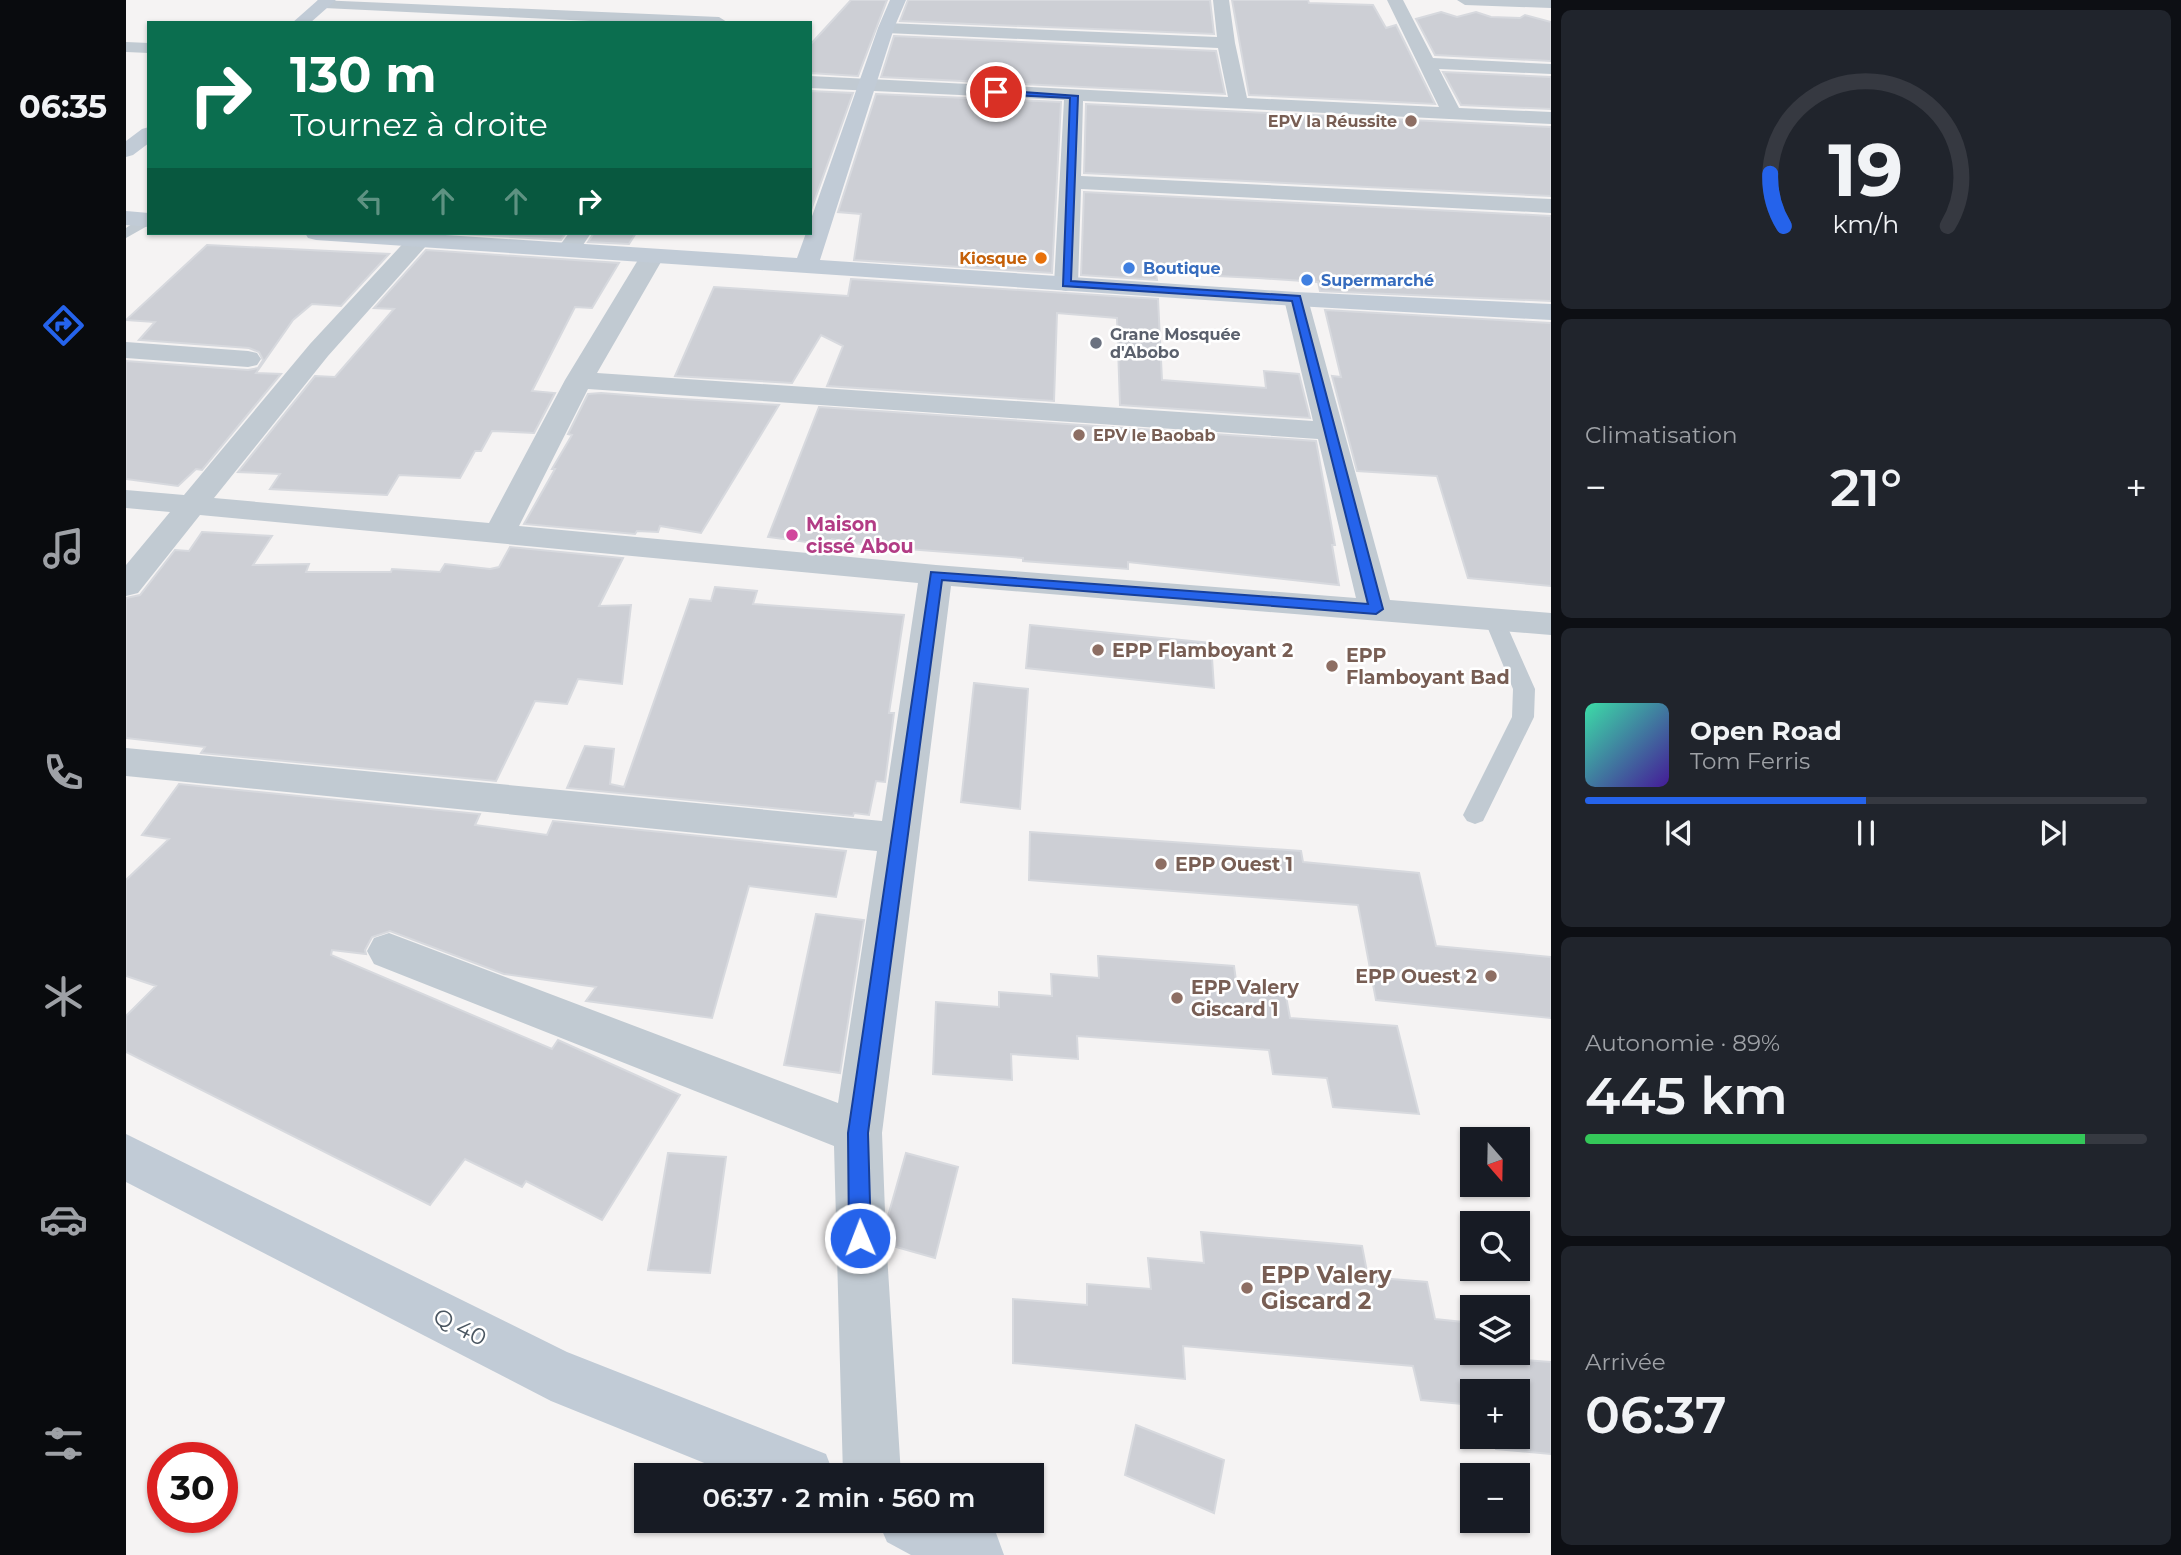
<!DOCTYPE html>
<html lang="fr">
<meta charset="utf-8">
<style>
body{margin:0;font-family:Montserrat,sans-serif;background:#20242c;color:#f1f3f6;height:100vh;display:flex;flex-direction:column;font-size:26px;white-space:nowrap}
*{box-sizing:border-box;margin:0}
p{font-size:23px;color:#9ea1a6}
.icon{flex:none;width:38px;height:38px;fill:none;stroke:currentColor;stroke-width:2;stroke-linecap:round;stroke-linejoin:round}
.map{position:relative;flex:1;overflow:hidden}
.side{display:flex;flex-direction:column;gap:10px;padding:10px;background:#0d0f14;width:630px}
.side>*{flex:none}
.top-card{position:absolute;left:21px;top:21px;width:665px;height:214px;border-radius:0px;box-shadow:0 2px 5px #0004;background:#0b6e4f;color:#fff;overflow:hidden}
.needle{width:46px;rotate:160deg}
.fabs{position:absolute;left:1334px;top:1127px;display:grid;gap:14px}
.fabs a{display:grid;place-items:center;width:70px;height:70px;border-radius:0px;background:#171b24;box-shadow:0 2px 5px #0004;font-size:35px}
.speed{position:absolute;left:21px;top:1442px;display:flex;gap:14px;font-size:35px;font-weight:700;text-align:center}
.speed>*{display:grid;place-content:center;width:91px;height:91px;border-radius:50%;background:#171b24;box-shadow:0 2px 5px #0004;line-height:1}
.speed .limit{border:10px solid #d22;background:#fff;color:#111}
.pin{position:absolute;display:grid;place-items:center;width:60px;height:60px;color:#fff;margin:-30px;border:4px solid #fff;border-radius:50%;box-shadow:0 2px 7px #0007}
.me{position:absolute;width:77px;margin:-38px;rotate:359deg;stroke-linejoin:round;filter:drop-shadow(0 0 5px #0008)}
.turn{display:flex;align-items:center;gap:24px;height:147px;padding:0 28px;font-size:32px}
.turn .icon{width:91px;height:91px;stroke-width:2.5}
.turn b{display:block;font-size:49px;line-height:60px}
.lanes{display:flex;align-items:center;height:66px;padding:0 28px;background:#0003;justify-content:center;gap:35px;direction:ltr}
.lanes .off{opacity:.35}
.big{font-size:52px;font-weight:600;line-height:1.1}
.side .card{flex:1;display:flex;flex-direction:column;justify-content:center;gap:10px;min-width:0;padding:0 24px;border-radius:10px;background:#20242c}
.side .dial{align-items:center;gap:0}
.dial svg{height:182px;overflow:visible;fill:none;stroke:#363941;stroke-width:7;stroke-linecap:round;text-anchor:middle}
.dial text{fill:#f1f3f6;stroke:none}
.song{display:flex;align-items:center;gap:21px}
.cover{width:84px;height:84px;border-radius:10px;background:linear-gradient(135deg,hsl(160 70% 55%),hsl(260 70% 35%))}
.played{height:7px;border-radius:4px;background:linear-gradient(90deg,#2563eb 50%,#363941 50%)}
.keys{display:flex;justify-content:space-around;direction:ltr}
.heat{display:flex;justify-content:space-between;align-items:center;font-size:38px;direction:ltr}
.charge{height:10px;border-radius:5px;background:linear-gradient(90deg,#34c759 89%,#363941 0)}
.trip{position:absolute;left:508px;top:1463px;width:410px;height:70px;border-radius:0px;background:#171b24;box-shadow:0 2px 5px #0004;font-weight:600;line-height:70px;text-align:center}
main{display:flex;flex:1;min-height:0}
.tab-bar{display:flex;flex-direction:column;width:126px;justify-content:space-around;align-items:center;background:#090b0e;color:#9ea1a6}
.tab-bar .icon{width:49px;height:49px}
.tab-bar .selected{color:#2563eb}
.tab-bar b{font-size:32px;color:#f1f3f6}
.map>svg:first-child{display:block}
.building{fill:#cdcfd5;stroke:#d7d9de;stroke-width:2}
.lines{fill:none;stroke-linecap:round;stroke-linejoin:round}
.lane{fill:#c1cad2;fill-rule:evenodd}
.street{fill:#c1cad2;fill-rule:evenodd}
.secondary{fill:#c1cbd6;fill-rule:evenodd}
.route{fill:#2563eb;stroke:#184099;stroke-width:2}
.education-dot{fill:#8d6e63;stroke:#fff;stroke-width:2.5}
.food-dot{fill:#e8710a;stroke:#fff;stroke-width:2.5}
.shop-dot{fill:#3f7fe0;stroke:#fff;stroke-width:2.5}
.worship-dot{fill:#6b7280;stroke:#fff;stroke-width:2.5}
.hotel-dot{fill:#d1479c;stroke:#fff;stroke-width:2.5}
.labels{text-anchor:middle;stroke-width:5;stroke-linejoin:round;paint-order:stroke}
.far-education-label{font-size:16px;font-weight:bold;fill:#785e54;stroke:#fff;text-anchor:end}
.far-food-label{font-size:16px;font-weight:bold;fill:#c56008;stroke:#fff;text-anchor:end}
.far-shop-label{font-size:16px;font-weight:bold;fill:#366cbe;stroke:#fff;text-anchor:start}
.far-worship-label{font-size:16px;font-weight:bold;fill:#5b616d;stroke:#fff;text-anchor:start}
.hotel-label{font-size:19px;font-weight:bold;fill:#b23c85;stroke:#fff;text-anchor:start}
.education-label{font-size:19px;font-weight:bold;fill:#785e54;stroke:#fff;text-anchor:start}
.near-education-label{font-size:23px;font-weight:bold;fill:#785e54;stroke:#fff;text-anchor:start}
.near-street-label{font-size:23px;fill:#4a5661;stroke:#fff}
</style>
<main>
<nav class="tab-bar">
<b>06:35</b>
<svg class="icon selected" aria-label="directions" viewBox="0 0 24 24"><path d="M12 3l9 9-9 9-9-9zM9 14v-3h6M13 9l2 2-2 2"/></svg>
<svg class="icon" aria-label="music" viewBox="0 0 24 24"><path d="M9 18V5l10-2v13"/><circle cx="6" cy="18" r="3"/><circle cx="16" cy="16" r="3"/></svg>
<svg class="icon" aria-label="phone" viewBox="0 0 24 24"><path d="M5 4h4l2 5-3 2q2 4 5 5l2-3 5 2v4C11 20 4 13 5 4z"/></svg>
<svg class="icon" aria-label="climate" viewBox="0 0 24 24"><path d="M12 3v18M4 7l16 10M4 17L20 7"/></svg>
<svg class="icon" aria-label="car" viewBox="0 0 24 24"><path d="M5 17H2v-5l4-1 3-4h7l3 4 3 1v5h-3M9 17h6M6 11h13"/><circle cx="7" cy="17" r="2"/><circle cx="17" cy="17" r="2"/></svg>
<svg class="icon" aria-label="filters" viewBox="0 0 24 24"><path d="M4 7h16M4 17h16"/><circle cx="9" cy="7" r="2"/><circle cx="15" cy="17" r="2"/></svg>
</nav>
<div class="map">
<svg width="1425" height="1555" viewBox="0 0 1425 1555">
<rect width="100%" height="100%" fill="#f5f3f3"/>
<path class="building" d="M 725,0 L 761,0 L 732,76 L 684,73 L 684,45 Z
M 782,0 L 1084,0 L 1088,34 L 774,21 Z
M 1106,0 L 1182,0 L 1183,3 L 1247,5 L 1260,28 L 1270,25 L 1309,104 L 1123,95 Z
M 1315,12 L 1331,17 L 1350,12 L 1365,17 L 1394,18 L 1399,15 L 1425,22 L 1425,61 L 1309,55 L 1290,19 Z
M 768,36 L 1090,51 L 1099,94 L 755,77 Z
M 1317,72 L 1425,77 L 1425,109 L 1335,105 Z
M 684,91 L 727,93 L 685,210 L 684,210 Z
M 750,94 L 935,102 L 926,273 L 728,260 L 735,214 L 712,212 Z
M 960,104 L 1425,127 L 1425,196 L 958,173 Z
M 958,192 L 1425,216 L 1425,301 L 1194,291 L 1192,282 L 1132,278 L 1030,273 L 1031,280 L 955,275 Z
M 325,233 L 440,233 L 435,240 Z
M 468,233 L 510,233 L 503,244 L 462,242 Z
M 81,245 L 263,254 L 215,306 L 186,304 L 167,320 L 130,373 L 155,374 L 76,470 L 70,469 L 52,486 L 0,479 L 0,361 L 122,370 L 132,368 L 137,360 L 133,352 L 123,348 L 13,340 L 29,322 L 0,320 Z
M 300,250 L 493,263 L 466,308 L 449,307 L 406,391 L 429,393 L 408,433 L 366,431 L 355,451 L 349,451 L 334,478 L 273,475 L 261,495 L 144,489 L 154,474 L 112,472 L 189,376 L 209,377 L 268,309 L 248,308 Z
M 725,279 L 1032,299 L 1036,380 L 1140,388 L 1138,371 L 1173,374 L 1184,418 L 994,405 L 991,318 L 931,313 L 928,401 L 701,386 L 717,346 L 695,335 L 666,383 L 549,376 L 588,287 L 722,296 Z
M 1199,310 L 1425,323 L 1425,586 L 1342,578 L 1311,476 L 1231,471 L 1206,376 L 1215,377 Z
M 475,393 L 540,398 L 653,405 L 575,533 L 534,526 L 532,532 L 511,531 L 509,534 L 398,524 L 429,469 L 426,469 L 446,435 L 442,434 L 462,394 Z
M 693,407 L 1190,441 L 1209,545 L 1206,545 L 1213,585 L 1002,562 L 1002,569 L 897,561 L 897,558 L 781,549 L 779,552 L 706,539 L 703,545 L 642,537 Z
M 76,532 L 146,536 L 127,565 L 183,564 L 180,572 L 265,572 L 266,569 L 314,572 L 319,564 L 364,569 L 373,567 L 384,547 L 497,558 L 473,606 L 505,605 L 496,684 L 452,679 L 441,704 L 409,701 L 370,781 L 75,753 L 79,747 L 0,738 L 0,598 L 14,595 L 49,550 L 63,551 Z
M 589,587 L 631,591 L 627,604 L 778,615 L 763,713 L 768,713 L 759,782 L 750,781 L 743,815 L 728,813 L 727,816 L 441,788 L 459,746 L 488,749 L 484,784 L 498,787 L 564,599 L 585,601 Z
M 904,625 L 1085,643 L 1088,688 L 900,668 Z
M 848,683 L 902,689 L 894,809 L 835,802 Z
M 53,784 L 354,814 L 349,825 L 421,835 L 427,821 L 720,851 L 710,897 L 623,886 L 586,1018 L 460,1001 L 470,987 L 378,974 L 264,931 L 246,937 L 239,950 L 240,954 L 206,950 L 205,955 L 426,1049 L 432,1040 L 554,1095 L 476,1220 L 400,1181 L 396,1187 L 339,1159 L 304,1205 L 0,1052 L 0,1016 L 30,986 L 0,976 L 0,880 L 43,839 L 16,835 Z
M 904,832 L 1175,851 L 1177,862 L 1293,873 L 1310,946 L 1425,957 L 1425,1018 L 1250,1000 L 1232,905 L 903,880 Z
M 690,914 L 738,920 L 714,1073 L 658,1065 Z
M 972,956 L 1108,966 L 1111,988 L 1159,991 L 1164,1018 L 1271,1026 L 1293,1114 L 1207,1107 L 1201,1078 L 1147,1074 L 1143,1050 L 951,1036 L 952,1059 L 885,1054 L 886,1080 L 807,1074 L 810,1002 L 873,1007 L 873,992 L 926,996 L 925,974 L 973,978 Z
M 542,1153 L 600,1157 L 584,1273 L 522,1270 Z
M 780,1153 L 832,1167 L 809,1258 L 763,1245 L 762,1216 Z
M 1075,1232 L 1236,1246 L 1242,1277 L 1301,1282 L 1309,1319 L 1346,1323 L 1346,1353 L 1381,1353 L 1382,1359 L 1425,1362 L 1425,1454 L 1370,1449 L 1367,1437 L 1391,1437 L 1391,1391 L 1346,1391 L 1346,1405 L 1295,1400 L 1287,1366 L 1057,1346 L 1059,1379 L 887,1363 L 887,1299 L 961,1305 L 961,1284 L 1025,1289 L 1022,1258 L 1078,1263 Z
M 1010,1425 L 1098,1460 L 1088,1513 L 999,1475 Z"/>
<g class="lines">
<path class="lane" d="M 23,216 L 23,225 L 0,238 L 0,228 L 16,217 Z
M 1368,613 L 1375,614 L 1378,619 L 1409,689 L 1408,717 L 1357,821 L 1349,824 L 1341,821 L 1337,815 L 1386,717 L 1387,689 L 1358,619 L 1361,614 Z"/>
<path class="street" d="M 192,0 L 593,17 L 601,22 L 505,23 L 198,8 L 192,6 L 190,3 Z
M 1087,0 L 1103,0 L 1109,43 L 1121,98 L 1313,107 L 1261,0 L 1277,0 L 1307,58 L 1425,64 L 1425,74 L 1313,69 L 1333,108 L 1425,112 L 1425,124 L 957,101 L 955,176 L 1425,199 L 1425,213 L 955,189 L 952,284 L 949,289 L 940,291 L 931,289 L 928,284 L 938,100 L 684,88 L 684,76 L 1102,97 L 1092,48 L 760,33 L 752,28 L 760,23 L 1091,37 Z
M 1331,0 L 1425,0 L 1425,8 L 1339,5 Z
M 0,42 L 23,43 L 23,53 L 0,52 Z
M 443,233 L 465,233 L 451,254 L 435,254 L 431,249 Z
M 292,234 L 300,236 L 304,241 L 300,246 L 202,356 L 88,498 L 363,523 L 439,380 L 515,255 L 519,250 L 535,250 L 539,255 L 471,373 L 1187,421 L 1158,299 L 1161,294 L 1170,292 L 1179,294 L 1182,299 L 1264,600 L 1425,613 L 1425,635 L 825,586 L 756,1133 L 760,1238 L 775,1475 L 717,1475 L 708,1146 L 248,964 L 241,951 L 248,938 L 263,933 L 712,1103 L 751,851 L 0,776 L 0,748 L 756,821 L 792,583 L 74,515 L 12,593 L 0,596 L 0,565 L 44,512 L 0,508 L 0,490 L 58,495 L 184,344 L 284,236 ZM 462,389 L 1192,439 L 1230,598 L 810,565 L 393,526 Z
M 0,342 L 122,351 L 131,353 L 135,359 L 131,365 L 122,367 L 0,358 Z"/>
<path class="secondary" d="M 192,0 L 210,0 L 184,23 L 166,23 Z
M 764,0 L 780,0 L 768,28 L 694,260 L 1170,292 L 1425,304 L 1425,320 L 1170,306 L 190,240 L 182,238 L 179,233 L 289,233 L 671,258 L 680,233 L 684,233 L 684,222 L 752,28 Z
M 23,127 L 23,143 L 7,155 L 0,157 L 0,141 L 16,129 Z
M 0,211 L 23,213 L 23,227 L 0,225 Z
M 0,1134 L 441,1352 L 700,1454 L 708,1475 L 608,1475 L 425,1401 L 0,1182 Z
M 752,1521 L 844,1521 L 870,1533 L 878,1555 L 785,1555 L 761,1542 Z"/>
</g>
<path class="route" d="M 870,90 L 952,96 L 945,281 L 1174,296 L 1257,609 L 1250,614 L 816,580 L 742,1133 L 745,1238 L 742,1246 L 734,1249 L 726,1246 L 723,1238 L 722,1133 L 805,572 L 1242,604 L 1166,301 L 937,286 L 944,98 L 868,94 Z"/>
<g class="education-dot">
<circle cx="1285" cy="121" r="7"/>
<circle cx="953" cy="435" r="7"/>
<circle cx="972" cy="650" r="7"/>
<circle cx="1206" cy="666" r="7"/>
<circle cx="1035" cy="864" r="7"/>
<circle cx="1365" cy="976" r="7"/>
<circle cx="1051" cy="998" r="7"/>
<circle cx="1121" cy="1288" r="7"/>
</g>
<circle class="food-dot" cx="915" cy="258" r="7"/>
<g class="shop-dot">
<circle cx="1003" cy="268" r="7"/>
<circle cx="1181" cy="280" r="7"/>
</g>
<circle class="worship-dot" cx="970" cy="343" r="7"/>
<circle class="hotel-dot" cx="666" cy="535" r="7"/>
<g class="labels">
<g class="far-education-label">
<text x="1271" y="127">EPV la Réussite</text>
<text x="967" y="441" text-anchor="start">EPV le Baobab</text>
</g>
<g class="far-food-label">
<text x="901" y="264">Kiosque</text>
</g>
<g class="far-shop-label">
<text x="1017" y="274">Boutique</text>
<text x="1195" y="286">Supermarché</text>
</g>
<g class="far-worship-label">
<text x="984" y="340">Grane Mosquée<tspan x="984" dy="18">d'Abobo</tspan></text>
</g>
<g class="hotel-label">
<text x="680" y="531">Maison<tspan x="680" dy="22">cissé Abou</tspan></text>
</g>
<g class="education-label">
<text x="986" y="657">EPP Flamboyant 2</text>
<text x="1220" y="662">EPP<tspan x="1220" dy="22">Flamboyant Bad</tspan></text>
<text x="1049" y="871">EPP Ouest 1</text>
<text x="1351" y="983" text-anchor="end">EPP Ouest 2</text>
<text x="1065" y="994">EPP Valery<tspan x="1065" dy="22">Giscard 1</tspan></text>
</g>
<g class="near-education-label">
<text x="1135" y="1283">EPP Valery<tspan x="1135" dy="26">Giscard 2</tspan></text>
</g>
<g class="near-street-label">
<text transform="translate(334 1327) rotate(27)" y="8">Q 40</text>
</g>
</g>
</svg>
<div class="fabs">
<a><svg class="needle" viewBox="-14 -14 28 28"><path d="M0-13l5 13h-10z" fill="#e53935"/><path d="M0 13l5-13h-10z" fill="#9ea1a6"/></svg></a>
<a><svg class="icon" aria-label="search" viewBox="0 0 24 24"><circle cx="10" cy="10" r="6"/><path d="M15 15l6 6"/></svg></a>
<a><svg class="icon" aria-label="layers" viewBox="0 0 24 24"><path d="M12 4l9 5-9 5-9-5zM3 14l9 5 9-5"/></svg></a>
<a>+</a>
<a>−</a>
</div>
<div class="speed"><div class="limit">30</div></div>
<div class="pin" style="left:870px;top:92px;background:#d93025"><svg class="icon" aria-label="arrive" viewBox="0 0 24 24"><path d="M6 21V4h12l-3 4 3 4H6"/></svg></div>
<svg class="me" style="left:734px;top:1238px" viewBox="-20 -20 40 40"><circle r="17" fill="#2563eb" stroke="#fff" stroke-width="3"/><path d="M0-11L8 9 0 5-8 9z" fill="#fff"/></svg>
<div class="trip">06:37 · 2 min · 560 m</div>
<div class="top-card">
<div class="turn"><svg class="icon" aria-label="right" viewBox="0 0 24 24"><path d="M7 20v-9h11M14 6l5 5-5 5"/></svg><div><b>130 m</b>Tournez à droite</div></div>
<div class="lanes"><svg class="icon off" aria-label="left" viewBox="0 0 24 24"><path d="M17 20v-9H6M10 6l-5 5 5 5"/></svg><svg class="icon off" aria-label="ahead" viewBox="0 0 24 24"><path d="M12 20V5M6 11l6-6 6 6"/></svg><svg class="icon off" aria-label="ahead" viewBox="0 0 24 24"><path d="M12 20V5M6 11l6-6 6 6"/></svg><svg class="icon" aria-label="right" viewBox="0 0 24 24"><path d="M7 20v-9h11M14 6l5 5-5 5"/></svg></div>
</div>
</div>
<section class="side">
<div class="card dial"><svg viewBox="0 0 100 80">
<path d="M14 69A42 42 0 1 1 86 69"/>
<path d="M14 69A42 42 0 0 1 8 46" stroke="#2563eb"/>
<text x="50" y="56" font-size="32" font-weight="700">19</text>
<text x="50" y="72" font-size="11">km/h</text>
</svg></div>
<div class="card"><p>Climatisation</p>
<div class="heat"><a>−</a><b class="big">21°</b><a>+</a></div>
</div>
<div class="card">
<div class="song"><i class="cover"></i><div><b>Open Road</b><p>Tom Ferris</p></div></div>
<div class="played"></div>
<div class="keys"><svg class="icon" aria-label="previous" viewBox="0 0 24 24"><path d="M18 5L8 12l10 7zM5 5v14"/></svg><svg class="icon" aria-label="pause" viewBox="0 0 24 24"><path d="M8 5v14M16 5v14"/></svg><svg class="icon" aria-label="next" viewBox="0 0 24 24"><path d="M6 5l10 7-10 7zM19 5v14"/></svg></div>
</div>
<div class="card"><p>Autonomie · 89%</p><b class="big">445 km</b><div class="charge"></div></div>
<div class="card"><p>Arrivée</p><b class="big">06:37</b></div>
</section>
</main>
